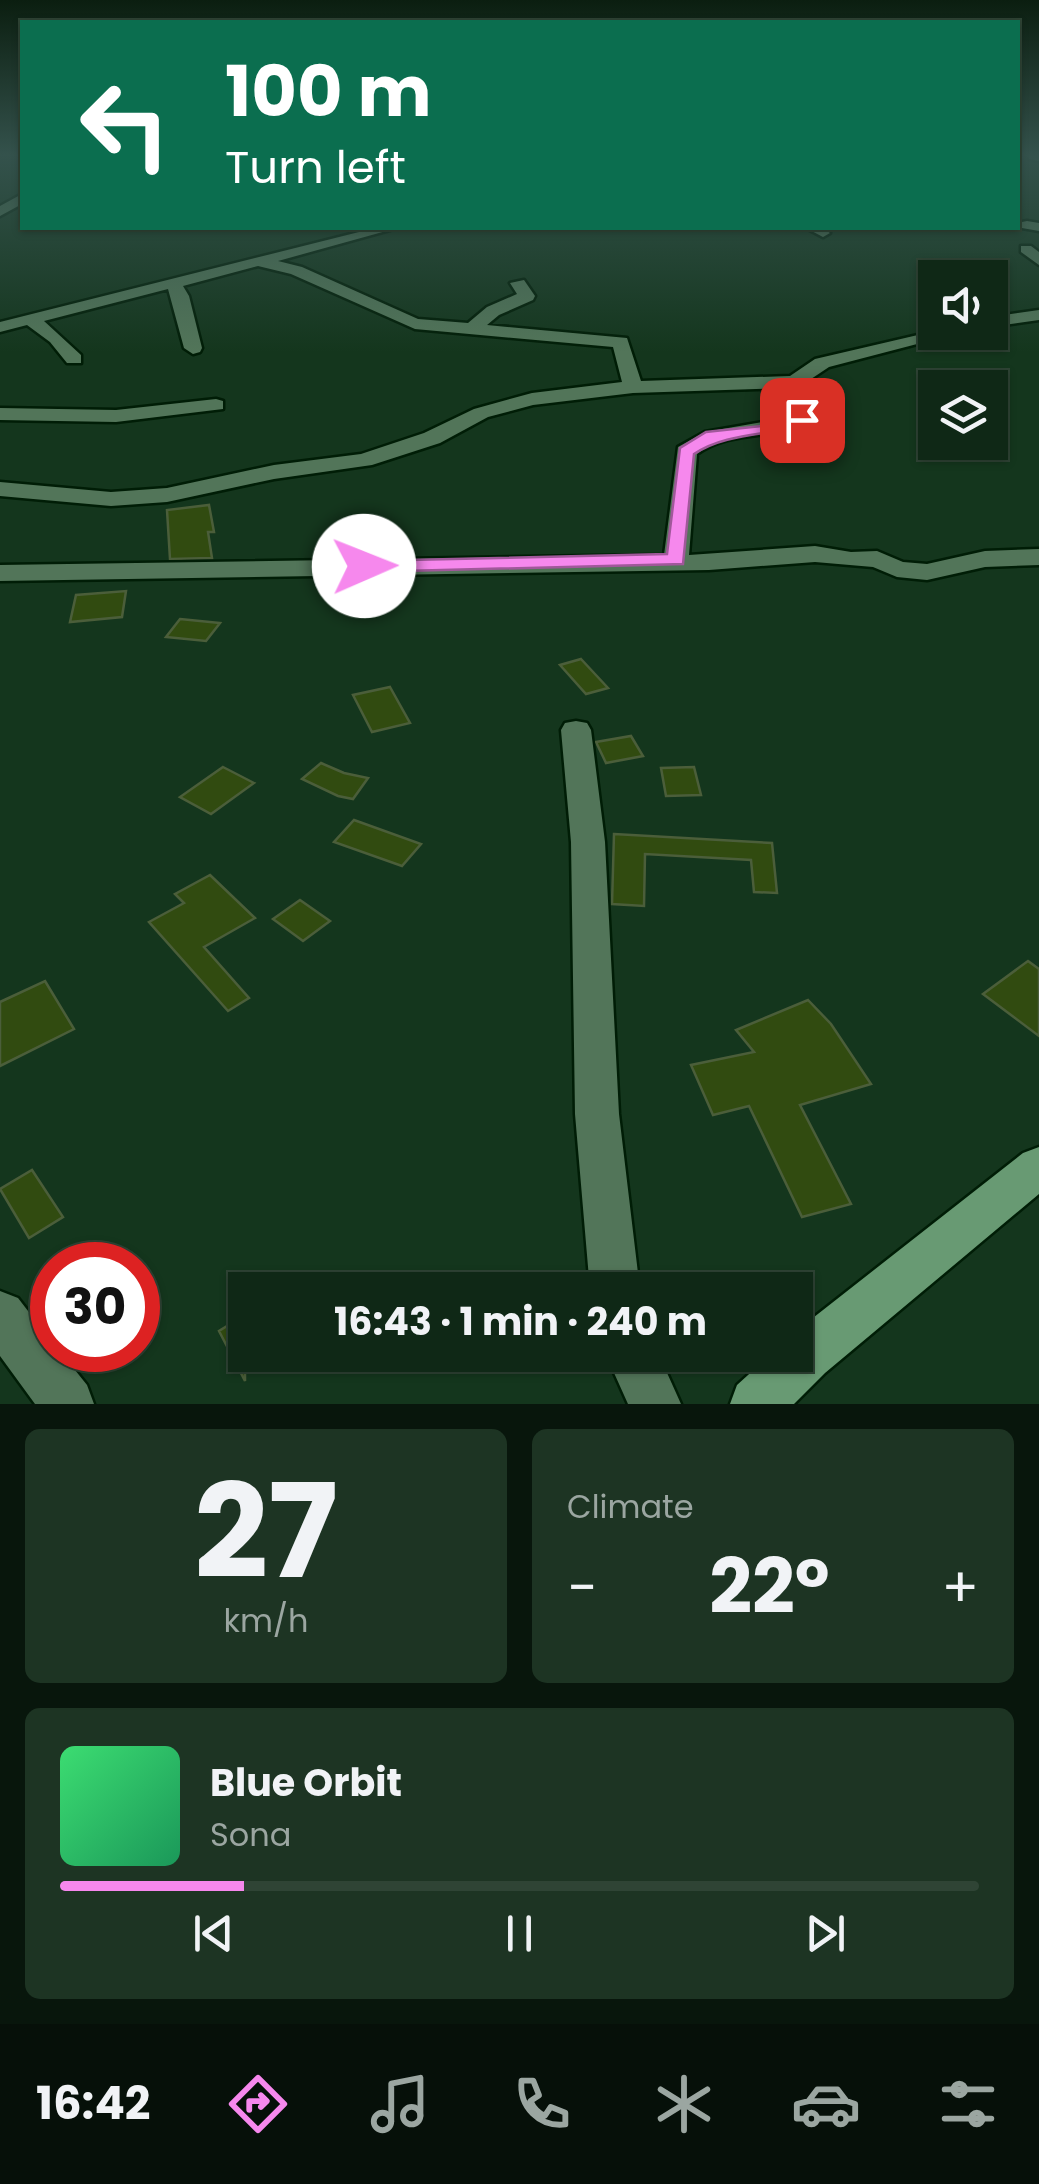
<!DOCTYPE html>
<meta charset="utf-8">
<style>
body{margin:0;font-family:Poppins,sans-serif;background:#1d3423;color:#f1f3f6;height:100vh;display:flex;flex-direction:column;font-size:38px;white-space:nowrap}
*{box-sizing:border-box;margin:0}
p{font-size:32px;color:#9ba6a1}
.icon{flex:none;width:55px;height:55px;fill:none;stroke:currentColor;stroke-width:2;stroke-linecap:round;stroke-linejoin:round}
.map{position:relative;height:1404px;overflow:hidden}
.side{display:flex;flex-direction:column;gap:25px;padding:25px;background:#08160c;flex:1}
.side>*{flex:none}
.top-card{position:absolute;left:20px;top:20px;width:1000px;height:210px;border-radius:0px;box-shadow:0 2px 8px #0004,0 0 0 2px #2f4435;background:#0b6e4f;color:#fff;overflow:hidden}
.buttons{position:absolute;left:918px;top:260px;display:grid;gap:20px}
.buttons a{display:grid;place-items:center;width:90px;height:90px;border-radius:0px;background:#0f2816;box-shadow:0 2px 8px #0004,0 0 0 2px #2f4435;font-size:50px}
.speed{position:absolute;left:30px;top:1242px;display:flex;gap:20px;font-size:50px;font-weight:700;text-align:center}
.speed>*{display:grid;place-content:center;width:130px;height:130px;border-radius:50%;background:#0f2816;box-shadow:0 2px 8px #0004,0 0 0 2px #2f4435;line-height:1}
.speed .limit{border:15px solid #d22;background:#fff;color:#111}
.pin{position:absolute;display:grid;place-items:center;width:85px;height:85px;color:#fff;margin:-42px;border-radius:20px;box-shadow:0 5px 15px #0006}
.me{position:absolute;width:110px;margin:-55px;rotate:89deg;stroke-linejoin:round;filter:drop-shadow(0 0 8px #0008)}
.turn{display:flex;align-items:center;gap:35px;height:210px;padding:0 40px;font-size:45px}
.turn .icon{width:130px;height:130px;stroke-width:2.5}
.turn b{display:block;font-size:70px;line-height:85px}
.big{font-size:75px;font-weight:700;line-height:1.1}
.side .card{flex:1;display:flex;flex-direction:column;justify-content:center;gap:15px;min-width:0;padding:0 35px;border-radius:15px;background:#1d3423}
.side .dial{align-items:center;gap:0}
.dial b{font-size:130px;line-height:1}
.song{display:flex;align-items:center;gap:30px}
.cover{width:120px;height:120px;border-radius:15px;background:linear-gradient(135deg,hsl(140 70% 55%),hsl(150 70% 35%))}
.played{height:10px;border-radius:5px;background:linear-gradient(90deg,#f688ed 20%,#2f4435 20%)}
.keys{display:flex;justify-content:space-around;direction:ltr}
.heat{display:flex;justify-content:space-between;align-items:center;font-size:55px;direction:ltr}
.side .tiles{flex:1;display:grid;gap:25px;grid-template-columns:1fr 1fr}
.card:last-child{grid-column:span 2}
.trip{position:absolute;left:228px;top:1272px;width:585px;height:100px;border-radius:0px;background:#0f2816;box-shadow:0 2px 8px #0004,0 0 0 2px #2f4435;font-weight:700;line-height:100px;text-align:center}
.menu{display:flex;height:160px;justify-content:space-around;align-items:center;background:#061009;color:#9ba6a1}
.menu .icon{width:70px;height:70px}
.menu .current{color:#f688ed}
.menu b{font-size:45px;color:#f1f3f6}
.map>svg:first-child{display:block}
.building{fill:#314b10;stroke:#4b5e3a;stroke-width:2.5}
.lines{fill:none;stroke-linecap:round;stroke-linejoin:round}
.minor-casing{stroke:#001d06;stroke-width:5}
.major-casing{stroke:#001d06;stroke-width:5}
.minor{fill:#527559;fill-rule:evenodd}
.major{fill:#689a73;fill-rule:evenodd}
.route{fill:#f688ed;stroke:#a0589a;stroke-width:2.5}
</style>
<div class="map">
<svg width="1039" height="1404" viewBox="0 0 1039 1404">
<rect width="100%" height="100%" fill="#14361d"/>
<path class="building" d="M 209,505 L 214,532 L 208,532 L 212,558 L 170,559 L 167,510 Z
M 126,591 L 122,617 L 70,622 L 76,595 Z
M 180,619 L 220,623 L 206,641 L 166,637 Z
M 581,659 L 608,688 L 586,694 L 560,665 Z
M 390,687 L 410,723 L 372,732 L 353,695 Z
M 631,736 L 643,756 L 606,763 L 596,742 Z
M 321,763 L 344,773 L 368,778 L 353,799 L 338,796 L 302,779 Z
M 223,767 L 254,783 L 211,814 L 180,797 Z
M 694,767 L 701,795 L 666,796 L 661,768 Z
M 354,820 L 421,844 L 402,866 L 334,842 Z
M 614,834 L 772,843 L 777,893 L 754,892 L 751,860 L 645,854 L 644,906 L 612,904 Z
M 210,875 L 255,918 L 204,947 L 249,998 L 228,1011 L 149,922 L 184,903 L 175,894 Z
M 300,900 L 330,921 L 303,941 L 273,919 Z
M 1028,961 L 1039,969 L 1039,1036 L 983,994 Z
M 45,981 L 74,1029 L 0,1066 L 0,1002 Z
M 808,1000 L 831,1024 L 871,1084 L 800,1105 L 851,1204 L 802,1217 L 749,1106 L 713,1115 L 691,1065 L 754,1052 L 736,1030 Z
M 32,1170 L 63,1217 L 29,1238 L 0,1189 Z
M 245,1315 L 245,1381 L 219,1331 Z"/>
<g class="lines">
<defs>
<path id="minor" d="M 1027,156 L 1039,156 L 1039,161 L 1029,159 Z
M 22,194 L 22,204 L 0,216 L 0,206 Z
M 1027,221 L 1039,223 L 1039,231 L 1022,228 L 1022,222 Z
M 375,228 L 397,228 L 278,261 L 302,267 L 418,319 L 468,323 L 487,307 L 517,294 L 510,283 L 524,280 L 535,296 L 533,300 L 499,315 L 487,325 L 627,338 L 641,381 L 790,376 L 815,359 L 935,331 L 963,332 L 829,367 L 808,381 L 813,399 L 809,424 C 773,439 729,430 697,454 L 689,555 L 815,546 L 851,552 L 877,551 L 903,562 L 927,564 L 985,551 L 1039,549 L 1039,565 L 985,567 L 927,580 L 897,577 L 873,567 L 815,562 L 709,570 L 0,581 L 0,565 L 664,555 L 678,447 L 705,432 L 792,417 L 790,388 L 633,393 L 533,405 L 488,417 L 440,443 L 372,465 L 274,479 L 167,502 L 111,506 L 0,496 L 0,482 L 111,492 L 167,488 L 274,465 L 361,454 L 424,433 L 474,409 L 532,393 L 622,382 L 613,347 L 415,329 L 291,274 L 258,266 L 183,286 L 189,296 L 202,348 L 200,352 L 193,354 L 184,348 L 168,289 L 44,321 L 81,355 L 81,363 L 67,363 L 50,342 L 27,325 L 0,332 L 0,322 Z
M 806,228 L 823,228 L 830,233 L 823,237 Z
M 1021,246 L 1031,246 L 1039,252 L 1039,265 L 1021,252 Z
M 1039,310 L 1039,320 L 990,327 L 990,317 Z
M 216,399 L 223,401 L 223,409 L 116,422 L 0,420 L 0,408 L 116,410 Z
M 576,721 L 587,723 L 591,730 L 605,842 L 619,1114 L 640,1290 L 590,1290 L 575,1114 L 571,842 L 561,730 L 565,723 Z
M 0,1291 L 18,1298 L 52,1342 L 52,1350 L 59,1350 L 87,1385 L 94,1404 L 35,1404 L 0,1356 Z
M 606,1355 L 659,1355 L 681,1404 L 628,1404 Z"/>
<path id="major" d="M 1039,1147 L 1039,1194 L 825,1373 L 794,1404 L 730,1404 L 737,1385 L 770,1355 L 795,1355 L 795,1332 L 1023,1153 Z"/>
</defs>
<use href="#minor" class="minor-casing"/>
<use href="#major" class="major-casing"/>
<use href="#minor" class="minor"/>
<use href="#major" class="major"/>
</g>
<linearGradient id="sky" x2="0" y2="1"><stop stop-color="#0b1e10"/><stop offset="0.44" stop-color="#34524c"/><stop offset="1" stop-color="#34524c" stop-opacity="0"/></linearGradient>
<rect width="1039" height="352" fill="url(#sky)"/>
<path class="route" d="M 802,416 L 808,417 L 808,424 C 769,436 727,432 694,454 L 683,564 L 364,572 L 355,566 L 364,561 L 667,554 L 680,448 L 706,432 L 772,425 Z"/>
</svg>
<div class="buttons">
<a><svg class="icon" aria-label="sound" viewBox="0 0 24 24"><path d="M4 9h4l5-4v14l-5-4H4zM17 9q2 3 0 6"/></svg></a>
<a><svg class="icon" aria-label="layers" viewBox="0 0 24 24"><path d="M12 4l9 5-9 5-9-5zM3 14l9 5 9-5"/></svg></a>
</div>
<div class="speed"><div class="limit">30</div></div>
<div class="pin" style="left:802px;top:420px;background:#d93025"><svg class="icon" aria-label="arrive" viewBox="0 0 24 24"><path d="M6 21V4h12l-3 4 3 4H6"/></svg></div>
<svg class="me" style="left:364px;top:566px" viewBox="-20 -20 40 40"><circle r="19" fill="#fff"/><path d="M0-13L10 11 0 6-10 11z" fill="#f688ed"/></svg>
<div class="trip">16:43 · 1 min · 240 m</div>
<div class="top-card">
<div class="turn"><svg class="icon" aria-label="left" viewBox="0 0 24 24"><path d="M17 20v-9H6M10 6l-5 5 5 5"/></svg><div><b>100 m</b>Turn left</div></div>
</div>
</div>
<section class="side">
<div class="tiles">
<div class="card dial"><b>27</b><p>km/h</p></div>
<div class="card"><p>Climate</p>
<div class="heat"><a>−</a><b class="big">22°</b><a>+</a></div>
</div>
<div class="card">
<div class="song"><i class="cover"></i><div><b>Blue Orbit</b><p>Sona</p></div></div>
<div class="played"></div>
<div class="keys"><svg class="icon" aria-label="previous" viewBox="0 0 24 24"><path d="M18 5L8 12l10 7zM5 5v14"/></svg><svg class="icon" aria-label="pause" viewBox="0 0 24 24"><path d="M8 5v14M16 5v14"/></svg><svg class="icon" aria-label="next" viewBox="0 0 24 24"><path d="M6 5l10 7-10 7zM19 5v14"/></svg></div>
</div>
</div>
</section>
<nav class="menu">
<b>16:42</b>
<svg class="icon current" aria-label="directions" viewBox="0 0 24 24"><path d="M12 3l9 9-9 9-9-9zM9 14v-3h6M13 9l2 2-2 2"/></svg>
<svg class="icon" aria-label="music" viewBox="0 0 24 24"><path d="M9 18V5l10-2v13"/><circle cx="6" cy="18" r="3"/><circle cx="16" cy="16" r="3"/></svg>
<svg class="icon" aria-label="phone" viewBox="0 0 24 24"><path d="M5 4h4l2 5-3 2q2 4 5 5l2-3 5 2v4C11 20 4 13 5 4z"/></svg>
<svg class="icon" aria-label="climate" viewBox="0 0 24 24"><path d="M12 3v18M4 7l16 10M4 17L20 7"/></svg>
<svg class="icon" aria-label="car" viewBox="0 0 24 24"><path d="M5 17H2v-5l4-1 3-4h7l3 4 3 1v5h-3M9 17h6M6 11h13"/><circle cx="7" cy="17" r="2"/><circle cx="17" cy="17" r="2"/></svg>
<svg class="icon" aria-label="filters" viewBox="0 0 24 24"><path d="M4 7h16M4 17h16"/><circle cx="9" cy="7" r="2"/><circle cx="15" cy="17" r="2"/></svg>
</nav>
